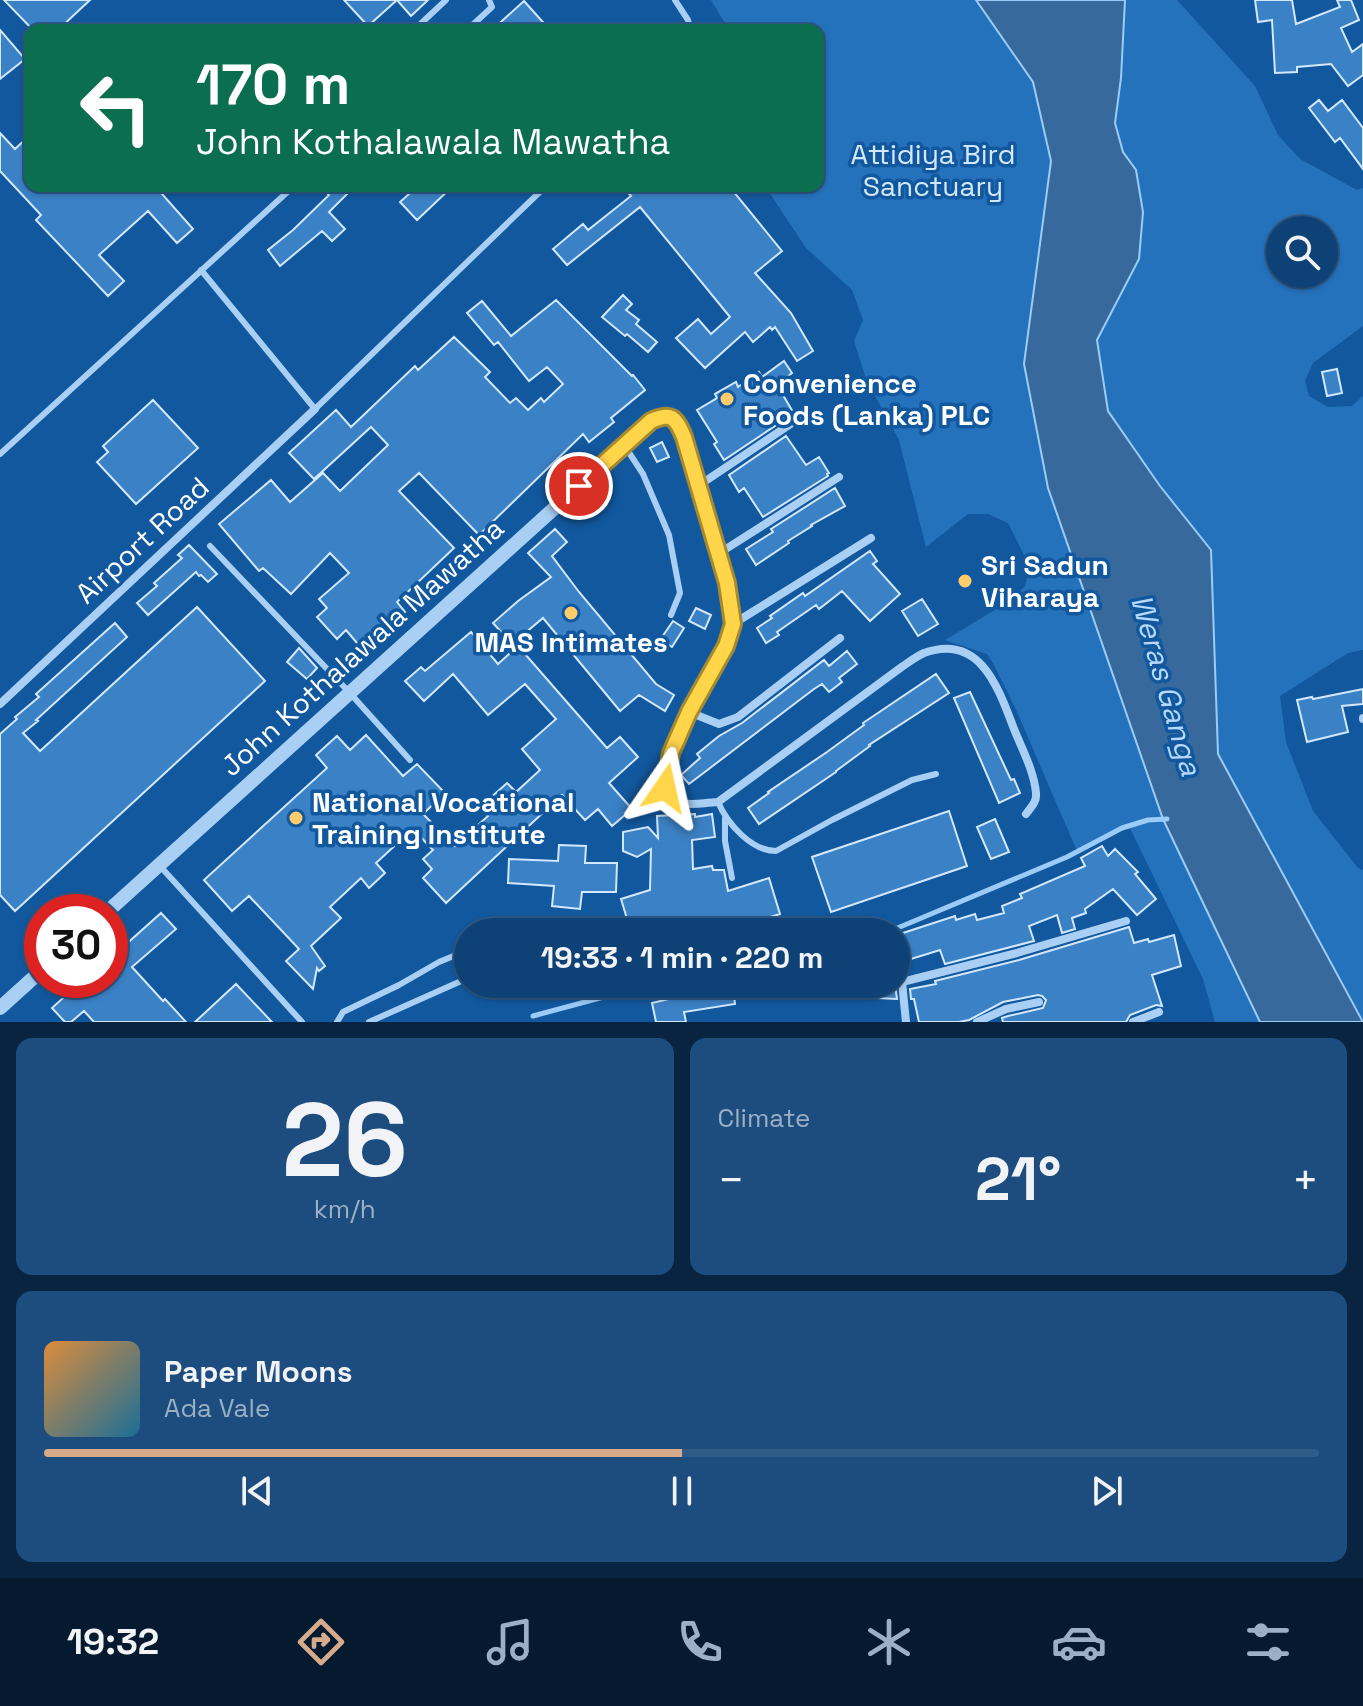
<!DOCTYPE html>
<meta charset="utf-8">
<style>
body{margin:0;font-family:"Space Grotesk",sans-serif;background:#1c4d7e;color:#f1f3f6;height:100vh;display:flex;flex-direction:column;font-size:30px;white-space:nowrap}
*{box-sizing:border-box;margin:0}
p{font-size:26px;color:#9bb0c5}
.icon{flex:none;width:44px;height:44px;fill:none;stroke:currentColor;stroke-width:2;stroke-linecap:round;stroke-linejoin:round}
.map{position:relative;height:1022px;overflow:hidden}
.panel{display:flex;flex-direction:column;gap:16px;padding:16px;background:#082441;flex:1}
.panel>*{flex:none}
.top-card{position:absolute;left:24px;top:24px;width:800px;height:168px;border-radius:16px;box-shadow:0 2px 6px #0004,0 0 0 2px #2e5b88;background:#0b6e4f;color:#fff;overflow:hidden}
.tools{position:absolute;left:1266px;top:216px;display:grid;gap:16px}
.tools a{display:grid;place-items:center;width:72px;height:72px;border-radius:50%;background:#0e4276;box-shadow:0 2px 6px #0004,0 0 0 2px #2e5b88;font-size:40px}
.speed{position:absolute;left:24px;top:894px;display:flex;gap:16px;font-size:40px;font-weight:700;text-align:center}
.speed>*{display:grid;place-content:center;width:104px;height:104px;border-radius:50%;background:#0e4276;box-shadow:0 2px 6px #0004,0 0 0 2px #2e5b88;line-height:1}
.speed .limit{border:12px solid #d22;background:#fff;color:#111}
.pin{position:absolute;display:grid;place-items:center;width:68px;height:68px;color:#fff;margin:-34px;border:4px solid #fff;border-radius:50%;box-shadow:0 2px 8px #0007}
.me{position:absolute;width:88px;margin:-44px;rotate:11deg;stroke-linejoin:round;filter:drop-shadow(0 0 6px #0008)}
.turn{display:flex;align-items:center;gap:28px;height:168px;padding:0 40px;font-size:36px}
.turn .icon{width:104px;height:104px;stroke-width:2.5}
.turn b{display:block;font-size:56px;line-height:68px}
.big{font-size:60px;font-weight:800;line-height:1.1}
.panel .card{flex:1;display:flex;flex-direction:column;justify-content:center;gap:12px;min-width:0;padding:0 28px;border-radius:16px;background:#1c4d7e}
.panel .dial{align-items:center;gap:0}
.dial b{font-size:104px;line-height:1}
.song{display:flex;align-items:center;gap:24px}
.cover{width:96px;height:96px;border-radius:12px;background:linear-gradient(135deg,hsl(30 70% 55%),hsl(200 70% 35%))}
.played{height:8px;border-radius:4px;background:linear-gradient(90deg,#d6ab8b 50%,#2e5b88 50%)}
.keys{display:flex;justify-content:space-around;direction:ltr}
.heat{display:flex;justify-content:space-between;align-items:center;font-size:44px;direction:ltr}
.panel .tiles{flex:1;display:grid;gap:16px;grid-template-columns:1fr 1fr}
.card:last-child{grid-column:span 2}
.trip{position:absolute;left:454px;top:918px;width:456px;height:80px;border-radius:40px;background:#0e4276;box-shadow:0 2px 6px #0004,0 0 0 2px #2e5b88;font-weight:800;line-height:80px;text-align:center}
.tab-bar{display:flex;height:128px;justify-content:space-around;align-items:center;background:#061a2f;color:#9bb0c5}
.tab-bar .icon{width:56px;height:56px}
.tab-bar .current{color:#d6ab8b}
.tab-bar b{font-size:36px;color:#f1f3f6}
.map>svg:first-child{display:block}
.green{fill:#2572bc;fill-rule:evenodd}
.water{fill:#37699c;stroke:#9bccf7;stroke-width:2}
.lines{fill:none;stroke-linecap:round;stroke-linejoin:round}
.stream{stroke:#9bccf7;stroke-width:5}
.building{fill:#3b81c5;stroke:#d2e8fe;stroke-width:2}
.service{stroke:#a9d0f4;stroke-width:6}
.minor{stroke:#a9d0f4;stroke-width:8}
.tertiary{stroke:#a9d0f4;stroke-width:14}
.route-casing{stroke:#a68a30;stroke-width:20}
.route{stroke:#ffd54a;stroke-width:14}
.poi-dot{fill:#ffcc6c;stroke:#12589e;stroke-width:3}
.labels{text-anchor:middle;stroke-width:7;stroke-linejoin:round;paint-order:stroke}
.park-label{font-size:28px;fill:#d2e8fe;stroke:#12589e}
.poi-label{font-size:28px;font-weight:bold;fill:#fff;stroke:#12589e;text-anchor:start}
.street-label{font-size:28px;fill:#fff;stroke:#12589e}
.water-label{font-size:30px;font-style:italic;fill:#b6d9fb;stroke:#12589e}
</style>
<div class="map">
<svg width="1363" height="1022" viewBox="0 0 1363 1022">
<rect width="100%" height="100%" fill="#12589e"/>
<path class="green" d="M 711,0 L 975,0 L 1033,82 L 1051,161 L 1024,364 L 1048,488 L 1163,819 L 1260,1022 L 1215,1022 L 1203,979 L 1129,826 L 1122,828 L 1077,851 L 1017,712 L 993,663 L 987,654 L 945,640 L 1008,602 L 1025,586 L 1030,567 L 1008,523 L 988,514 L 968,514 L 926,547 L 899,440 L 866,379 L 854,341 L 863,320 L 852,290 L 806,248 L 765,186 L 818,186 L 818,30 L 729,30 Z
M 1125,0 L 1177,0 L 1255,86 L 1278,135 L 1300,159 L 1357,190 L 1363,188 L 1363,326 L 1313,363 L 1305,381 L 1309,396 L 1328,407 L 1352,406 L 1363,396 L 1363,650 L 1348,653 L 1280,696 L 1286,742 L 1313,811 L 1358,868 L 1363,870 L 1363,1019 L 1218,754 L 1211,551 L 1160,486 L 1108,411 L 1097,340 L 1139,259 L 1143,212 L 1136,170 L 1123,152 L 1115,123 L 1121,78 ZM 1280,230 L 1324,230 L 1324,274 L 1280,274 Z"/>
<path class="water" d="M 976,0 L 1125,0 L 1121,78 L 1115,123 L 1123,152 L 1136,170 L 1143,212 L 1139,259 L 1097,340 L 1108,411 L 1160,486 L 1211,550 L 1218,754 L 1363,1022 L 1260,1022 L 1163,819 L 1048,488 L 1024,364 L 1051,161 L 1033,82 Z"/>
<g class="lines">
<path class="stream" d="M 888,932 L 1067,857 L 1122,828 L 1148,820 L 1167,819
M 533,1016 L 652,984"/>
</g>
<path class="building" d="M 4,0 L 90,0 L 58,30 L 33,30 Z
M 344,0 L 428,0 L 411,16 L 397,0 L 368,26 Z
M 1255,0 L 1292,0 L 1296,24 L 1340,7 L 1337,0 L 1351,0 L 1359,20 L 1341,28 L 1352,52 L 1363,44 L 1363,75 L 1348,86 L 1331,64 L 1297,67 L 1297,72 L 1275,73 L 1272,20 L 1258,22 Z
M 524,1 L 550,30 L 492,30 Z
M 0,30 L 25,59 L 0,79 Z
M 1319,100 L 1328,111 L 1342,100 L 1363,128 L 1363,169 L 1340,138 L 1335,142 L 1309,108 Z
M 0,133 L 15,149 L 30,135 L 30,186 L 155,186 L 193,229 L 177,243 L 148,211 L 99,255 L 124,281 L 108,296 L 36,220 L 41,215 L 0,171 Z
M 320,186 L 355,186 L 329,212 L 345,229 L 332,241 L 322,231 L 280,266 L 268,250 L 293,230 L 329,195 Z
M 418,186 L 453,186 L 417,220 L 400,202 Z
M 622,186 L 729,186 L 782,251 L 755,273 L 791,313 L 813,351 L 797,361 L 775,327 L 772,330 L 770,327 L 753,342 L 745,332 L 705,368 L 676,338 L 698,319 L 711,334 L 730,317 L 640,207 L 567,265 L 553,249 L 583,224 L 588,230 L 631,196 Z
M 623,295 L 632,304 L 626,310 L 639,320 L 636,324 L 657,342 L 648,352 L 627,334 L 625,336 L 602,317 Z
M 556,300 L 632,376 L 633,375 L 645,390 L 611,418 L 614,422 L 589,442 L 583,434 L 479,535 L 419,473 L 399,491 L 454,548 L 397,602 L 405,612 L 363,650 L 346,630 L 337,639 L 317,617 L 327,608 L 319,599 L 349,573 L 330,553 L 291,594 L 263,568 L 259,571 L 219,524 L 271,480 L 290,502 L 323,473 L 340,491 L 388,445 L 371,427 L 314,479 L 289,453 L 336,410 L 351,427 L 415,366 L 418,370 L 454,337 L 490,372 L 485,377 L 510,403 L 516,398 L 528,410 L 541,398 L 544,402 L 563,384 L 547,367 L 529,381 L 498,342 L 494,345 L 467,313 L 482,301 L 511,336 Z
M 784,361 L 792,373 L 777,385 L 793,412 L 776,422 L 778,424 L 724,460 L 714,444 L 717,442 L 697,410 L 717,398 L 715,394 L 736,382 L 738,387 L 759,372 L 762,377 Z
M 1337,369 L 1342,393 L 1327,396 L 1322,372 Z
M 153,400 L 198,448 L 136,504 L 97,462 L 108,452 L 103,446 Z
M 786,436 L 806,465 L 819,457 L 829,473 L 827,474 L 828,476 L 763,517 L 744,488 L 739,492 L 729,475 Z
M 662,442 L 669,457 L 657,462 L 650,448 Z
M 835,488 L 845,506 L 811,525 L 812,526 L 788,541 L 789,543 L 756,565 L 746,549 L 773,532 L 771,529 Z
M 555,529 L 567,542 L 552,556 L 579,592 L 656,684 L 674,695 L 665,711 L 639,695 L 620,711 L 543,618 L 512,644 L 493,623 L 518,601 L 551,577 L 528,553 Z
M 189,545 L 217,574 L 208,582 L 201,575 L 199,576 L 196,572 L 148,615 L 137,603 L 157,586 L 154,583 L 182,558 L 178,555 Z
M 870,551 L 877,561 L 873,564 L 900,594 L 870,621 L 842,591 L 819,609 L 816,605 L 777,632 L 779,635 L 766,643 L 757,628 L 772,618 L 770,616 L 803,593 L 805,596 Z
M 922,599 L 938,624 L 918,636 L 902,611 Z
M 197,607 L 265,681 L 15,911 L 0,895 L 0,734 L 17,719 L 15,717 L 39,697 L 36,694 L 115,623 L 127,637 L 36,720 L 38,721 L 23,733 L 40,751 Z
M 696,608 L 711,615 L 705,629 L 689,621 Z
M 673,621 L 684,628 L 672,647 L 660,640 Z
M 471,632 L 498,664 L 518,646 L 607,748 L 620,737 L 638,757 L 609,783 L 632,809 L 612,826 L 598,809 L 585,820 L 562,795 L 446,903 L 423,878 L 432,869 L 423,859 L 433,850 L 413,829 L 376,863 L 385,873 L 369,888 L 361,878 L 330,907 L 341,918 L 311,946 L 325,966 L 319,971 L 317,968 L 313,989 L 286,961 L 299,949 L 249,896 L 232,911 L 204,880 L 327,768 L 316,755 L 337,736 L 350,750 L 366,735 L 403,776 L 417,764 L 445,793 L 423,814 L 455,846 L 488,816 L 480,807 L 507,783 L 516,792 L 540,770 L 522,749 L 556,719 L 525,684 L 488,715 L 453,674 L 424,701 L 405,681 L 421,667 L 425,671 Z
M 299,648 L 317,668 L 307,679 L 287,662 Z
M 847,651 L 857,664 L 839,678 L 842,682 L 829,692 L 822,684 L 814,689 L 689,784 L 681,775 L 700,758 L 697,754 L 719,736 L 742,723 L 824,660 L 829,666 Z
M 936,674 L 949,693 L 869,745 L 870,746 L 836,771 L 836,772 L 759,824 L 748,808 L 769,793 L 768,792 L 827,752 L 864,725 L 863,723 Z
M 1363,689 L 1363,704 L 1342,706 L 1348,732 L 1307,742 L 1297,700 L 1312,697 L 1313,699 Z
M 970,692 L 1011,780 L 1014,779 L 1020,793 L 999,803 L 954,698 Z
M 949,811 L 967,866 L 831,912 L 812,857 Z
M 695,814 L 695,817 L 712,814 L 715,837 L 692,840 L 693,869 L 712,866 L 713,870 L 724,870 L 728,891 L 769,878 L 780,914 L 721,932 L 606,932 L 605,929 L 628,922 L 621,899 L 650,890 L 651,849 L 637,857 L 623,851 L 623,832 L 648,827 L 658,838 L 657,816 Z
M 995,819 L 1009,852 L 991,859 L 977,827 Z
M 559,845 L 586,846 L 585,863 L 617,863 L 616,892 L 582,892 L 580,909 L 552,906 L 554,886 L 508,883 L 509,859 L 558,861 Z
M 1102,846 L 1108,856 L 1115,849 L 1138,872 L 1135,874 L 1156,899 L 1137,915 L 1113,889 L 1085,909 L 1086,913 L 1072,918 L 1075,929 L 1062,933 L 1057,915 L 1029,926 L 1034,941 L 945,964 L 940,950 L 911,959 L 903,933 L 955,916 L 956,920 L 975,914 L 977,920 L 1004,913 L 1002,906 L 1022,898 L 1020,894 L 1085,866 L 1081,858 Z
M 161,913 L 176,929 L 132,967 L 163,1001 L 165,999 L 186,1022 L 94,1022 L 84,1011 L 71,1022 L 65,1022 L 52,1008 L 83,980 L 110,980 L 110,933 L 123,947 Z
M 1129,927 L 1134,943 L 1148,939 L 1149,942 L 1174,935 L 1181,966 L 1152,975 L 1162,1006 L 1156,1005 L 1130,1015 L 1126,1022 L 1003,1022 L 1002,1018 L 1008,1016 L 1043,1008 L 1046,1000 L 1042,996 L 1038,995 L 1003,1002 L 969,1020 L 959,1022 L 919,1022 L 914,999 L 911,999 L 910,989 L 936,984 L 935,981 L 1019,960 Z
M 236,984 L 272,1022 L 195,1022 Z
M 693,984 L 759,984 L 760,991 L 734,995 L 735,1004 L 684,1012 L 686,1022 L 656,1022 L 652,1003 L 673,998 L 670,988 Z
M 877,984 L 895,984 L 897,999 L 877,998 Z"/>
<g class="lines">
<path class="service" d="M 675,0 L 688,20 L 691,30
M 414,30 L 446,0
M 467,30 L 492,7 L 489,0
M 201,270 L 315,409 L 546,186
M 624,445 L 643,474 L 669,535 L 680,593 L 671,615
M 0,454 L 294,186
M 210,546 L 349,692 L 410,760
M 718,802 C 727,823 751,851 776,851 L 832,820 L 912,780 L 936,774
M 725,818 L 725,841 L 732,878
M 159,865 L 302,1022
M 337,1022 L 343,1012 L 399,985 L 439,962 L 468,950
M 369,1022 L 468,978"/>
<path class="minor" d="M 651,421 C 671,412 676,418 684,437 L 727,583 L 733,624 L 726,646 L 689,712 L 671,753 L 665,788 C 680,811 694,803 718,802 L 903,666 C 909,662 917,656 924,653 C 980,633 998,687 1014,729 C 1022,749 1034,771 1036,793 C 1037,802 1031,807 1026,814
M 698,486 L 807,413
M 718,554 L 839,477
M 733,624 L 871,538
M 0,704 L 315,409
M 689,712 L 719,724 L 738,717 L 840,638
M 1363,719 L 1363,718
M 906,1022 L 902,982 L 1017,953 L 1126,921
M 977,1022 L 1006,1009 L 1039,1002
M 1133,1022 L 1159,1012"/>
<path class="tertiary" d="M 107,912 L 651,421
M 0,1008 L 42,970"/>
</g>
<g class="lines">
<defs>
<path id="route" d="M 579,486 L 651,421 C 671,412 676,417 684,437 L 727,583 L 733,624 L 726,646 L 689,712 L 671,753 L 665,788"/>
</defs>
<use href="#route" class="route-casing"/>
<use href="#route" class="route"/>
</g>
<g class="poi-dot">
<circle cx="727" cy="399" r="8"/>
<circle cx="965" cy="581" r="8"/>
<circle cx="571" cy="613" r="8"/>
<circle cx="296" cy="818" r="8"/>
</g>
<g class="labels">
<g class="park-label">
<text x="933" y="164">Attidiya Bird<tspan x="933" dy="32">Sanctuary</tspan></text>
</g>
<g class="poi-label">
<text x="743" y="393">Convenience<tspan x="743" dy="32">Foods (Lanka) PLC</tspan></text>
<text x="981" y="575">Sri Sadun<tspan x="981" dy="32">Viharaya</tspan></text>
<text x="571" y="652" text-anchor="middle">MAS Intimates</text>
<text x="312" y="812">National Vocational<tspan x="312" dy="32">Training Institute</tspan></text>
</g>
<g class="street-label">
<text transform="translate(142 540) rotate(-43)" y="10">Airport Road</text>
<text transform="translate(362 647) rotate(-42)" y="10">John Kothalawala Mawatha</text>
</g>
<g class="water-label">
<text transform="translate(1166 685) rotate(74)" y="10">Weras Ganga</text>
</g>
</g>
</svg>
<div class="tools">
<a><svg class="icon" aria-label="search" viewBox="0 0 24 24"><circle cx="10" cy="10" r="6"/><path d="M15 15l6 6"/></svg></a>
</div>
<div class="speed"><div class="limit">30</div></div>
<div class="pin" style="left:579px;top:486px;background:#d93025"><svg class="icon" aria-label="arrive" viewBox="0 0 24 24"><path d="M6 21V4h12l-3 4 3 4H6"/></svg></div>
<svg class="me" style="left:665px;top:788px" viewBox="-20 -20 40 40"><path d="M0-17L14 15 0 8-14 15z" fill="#ffd54a" stroke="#fff" stroke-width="4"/></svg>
<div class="trip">19:33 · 1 min · 220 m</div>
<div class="top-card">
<div class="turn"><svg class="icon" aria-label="left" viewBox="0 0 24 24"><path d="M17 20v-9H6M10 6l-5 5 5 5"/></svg><div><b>170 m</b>John Kothalawala Mawatha</div></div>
</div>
</div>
<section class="panel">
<div class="tiles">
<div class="card dial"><b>26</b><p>km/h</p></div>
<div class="card"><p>Climate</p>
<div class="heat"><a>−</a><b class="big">21°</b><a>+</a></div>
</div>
<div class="card">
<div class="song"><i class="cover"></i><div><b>Paper Moons</b><p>Ada Vale</p></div></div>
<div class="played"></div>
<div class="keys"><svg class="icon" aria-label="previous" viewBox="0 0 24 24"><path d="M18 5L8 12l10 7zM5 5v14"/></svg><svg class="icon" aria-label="pause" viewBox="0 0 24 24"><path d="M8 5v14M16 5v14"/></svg><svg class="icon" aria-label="next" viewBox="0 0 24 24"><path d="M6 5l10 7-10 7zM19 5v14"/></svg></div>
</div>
</div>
</section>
<nav class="tab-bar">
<b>19:32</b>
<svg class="icon current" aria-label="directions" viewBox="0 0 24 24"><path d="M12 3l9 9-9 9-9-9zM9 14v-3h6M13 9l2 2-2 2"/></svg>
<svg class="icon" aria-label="music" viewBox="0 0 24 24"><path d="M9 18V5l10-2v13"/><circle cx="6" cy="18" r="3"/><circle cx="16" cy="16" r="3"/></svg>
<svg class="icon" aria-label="phone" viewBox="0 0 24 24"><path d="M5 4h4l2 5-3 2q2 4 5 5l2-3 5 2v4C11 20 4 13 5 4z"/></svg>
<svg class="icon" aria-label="climate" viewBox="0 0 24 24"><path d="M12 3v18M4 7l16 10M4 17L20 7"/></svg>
<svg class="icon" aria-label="car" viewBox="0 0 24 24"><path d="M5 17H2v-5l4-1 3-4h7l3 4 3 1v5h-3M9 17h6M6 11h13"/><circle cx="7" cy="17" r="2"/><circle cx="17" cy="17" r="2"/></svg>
<svg class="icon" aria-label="filters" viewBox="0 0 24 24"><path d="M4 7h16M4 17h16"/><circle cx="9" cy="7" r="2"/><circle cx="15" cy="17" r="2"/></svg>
</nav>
